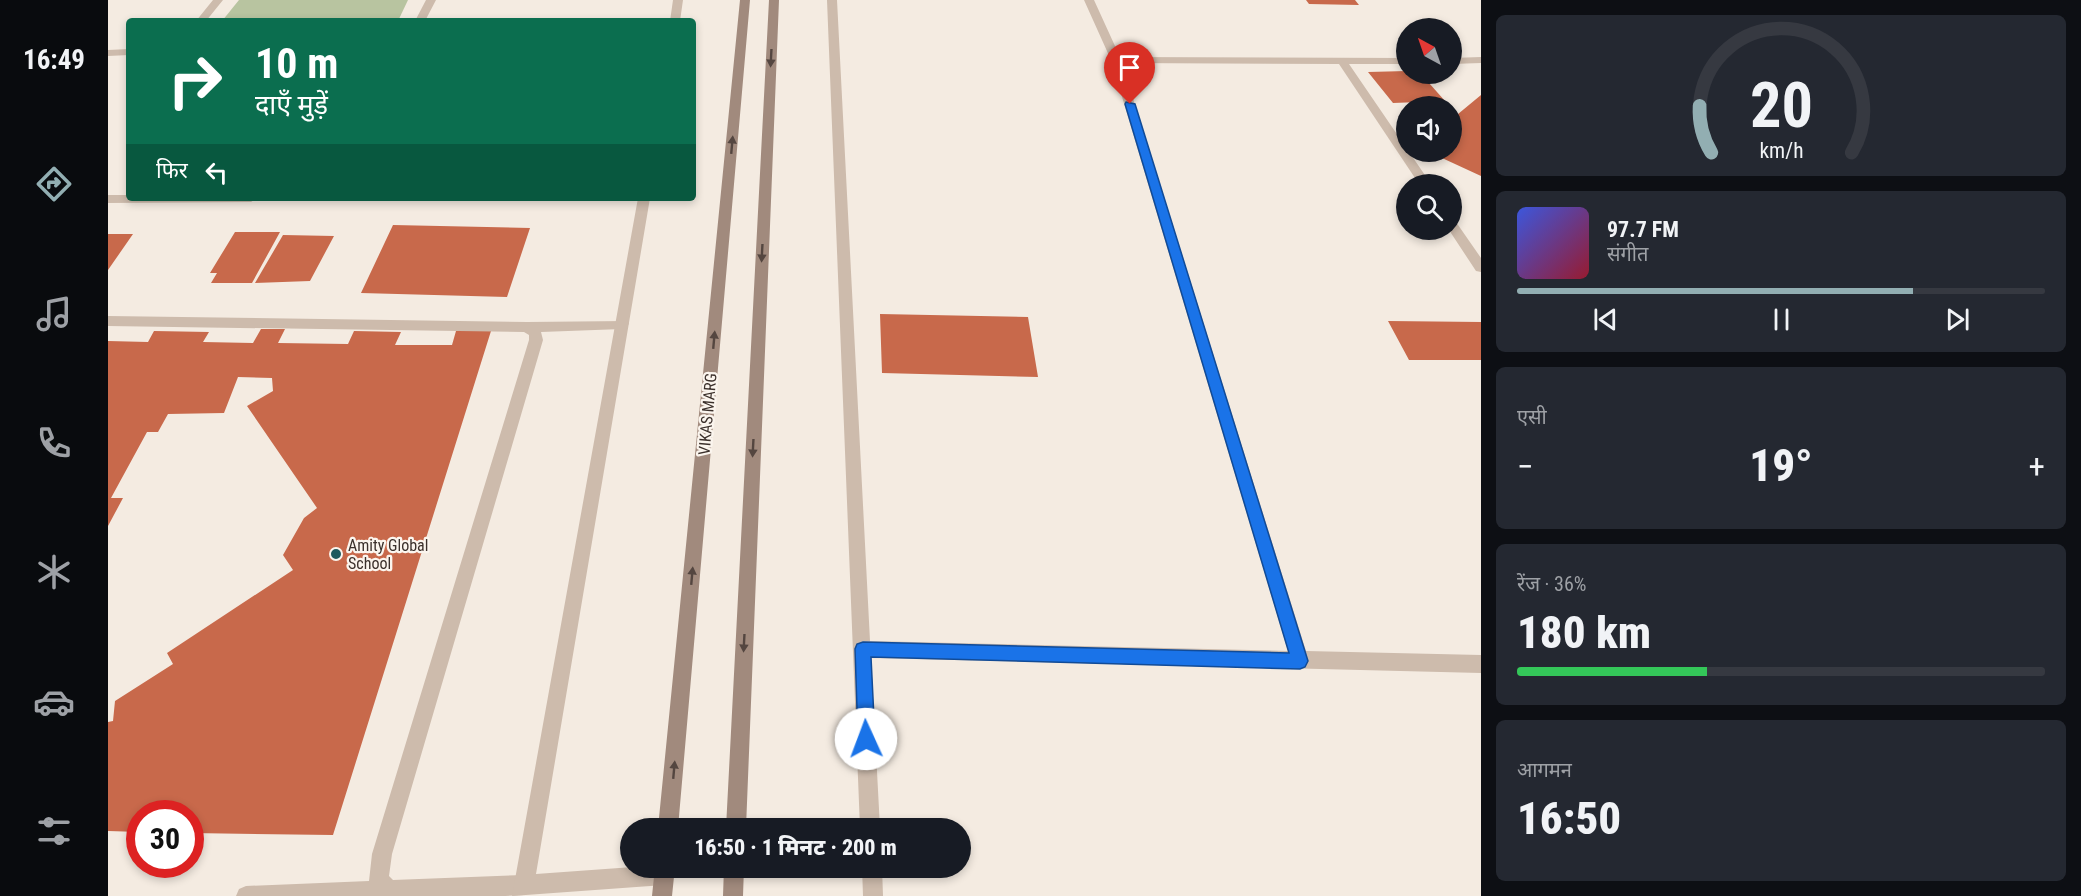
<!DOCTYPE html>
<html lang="hi">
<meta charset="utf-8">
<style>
body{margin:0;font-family:"Roboto Condensed","Noto Sans Devanagari",sans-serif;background:#242831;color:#f1f3f6;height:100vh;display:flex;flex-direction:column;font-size:22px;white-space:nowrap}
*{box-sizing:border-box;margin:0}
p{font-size:20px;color:#9ea1a6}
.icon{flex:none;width:33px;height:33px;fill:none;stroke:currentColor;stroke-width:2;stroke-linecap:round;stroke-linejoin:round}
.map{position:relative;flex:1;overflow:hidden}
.drawer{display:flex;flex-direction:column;gap:15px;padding:15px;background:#0d0f14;width:600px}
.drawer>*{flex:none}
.banner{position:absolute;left:18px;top:18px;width:570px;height:183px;border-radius:6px;box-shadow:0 3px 9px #0003;background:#0b6e4f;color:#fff;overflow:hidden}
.needle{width:39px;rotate:320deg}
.fabs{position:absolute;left:1288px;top:18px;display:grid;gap:12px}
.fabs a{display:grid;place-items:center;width:66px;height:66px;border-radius:50%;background:#171b24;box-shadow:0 3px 9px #0003;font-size:30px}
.speed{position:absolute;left:18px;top:800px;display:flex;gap:12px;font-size:30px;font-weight:700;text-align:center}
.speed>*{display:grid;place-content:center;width:78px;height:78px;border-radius:50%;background:#171b24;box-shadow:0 3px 9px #0003;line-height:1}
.speed .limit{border:9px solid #d22;background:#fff;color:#111}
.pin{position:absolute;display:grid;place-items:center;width:51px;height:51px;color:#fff;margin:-62px -26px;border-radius:50% 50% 50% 0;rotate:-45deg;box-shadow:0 0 6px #0007}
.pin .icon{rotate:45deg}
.me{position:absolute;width:66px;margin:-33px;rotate:358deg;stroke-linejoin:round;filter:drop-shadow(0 0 4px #0008)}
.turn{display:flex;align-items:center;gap:21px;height:126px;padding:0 30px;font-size:27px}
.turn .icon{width:78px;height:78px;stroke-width:2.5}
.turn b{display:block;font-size:42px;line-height:51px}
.then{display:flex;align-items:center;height:57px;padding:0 30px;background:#0003;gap:12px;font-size:22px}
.big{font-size:45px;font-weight:800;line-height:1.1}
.drawer .widget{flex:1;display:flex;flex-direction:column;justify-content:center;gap:9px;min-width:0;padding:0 21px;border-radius:9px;background:#242831}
.drawer .dial{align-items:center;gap:0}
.dial svg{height:156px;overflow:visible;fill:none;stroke:#363941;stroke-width:7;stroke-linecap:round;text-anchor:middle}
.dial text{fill:#f1f3f6;stroke:none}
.song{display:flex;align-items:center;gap:18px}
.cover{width:72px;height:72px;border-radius:9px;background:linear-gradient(135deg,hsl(230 70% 55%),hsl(350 70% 35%))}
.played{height:6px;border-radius:3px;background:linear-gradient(90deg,#92aeb2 75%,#363941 75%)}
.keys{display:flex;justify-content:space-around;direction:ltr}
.heat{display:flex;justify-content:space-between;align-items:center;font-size:33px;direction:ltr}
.charge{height:9px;border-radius:4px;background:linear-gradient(90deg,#34c759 36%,#363941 0)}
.trip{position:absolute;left:512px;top:818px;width:351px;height:60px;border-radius:30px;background:#171b24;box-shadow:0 3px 9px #0003;font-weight:800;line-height:60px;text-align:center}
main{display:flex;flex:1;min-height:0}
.tabs{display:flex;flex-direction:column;width:108px;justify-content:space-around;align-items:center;background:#090b0e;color:#9ea1a6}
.tabs .icon{width:42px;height:42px}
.tabs .current{color:#92aeb2}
.tabs b{font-size:27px;color:#f1f3f6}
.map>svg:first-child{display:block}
.green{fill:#b8c4a0}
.building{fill:#c8694b}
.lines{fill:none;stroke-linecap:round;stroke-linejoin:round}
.lane{fill:#cdbbac;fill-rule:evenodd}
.street{fill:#cdbbac;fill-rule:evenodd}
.secondary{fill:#a18a7d;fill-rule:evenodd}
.oneway{fill:#544640}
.route{fill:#1a73e8;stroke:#114b97;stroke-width:1.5}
.poi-dot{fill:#1f5a5e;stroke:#fbf5ee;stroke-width:2}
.labels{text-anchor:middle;stroke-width:4.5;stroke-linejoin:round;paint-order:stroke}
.street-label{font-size:16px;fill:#3b302b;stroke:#fbf5ee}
.poi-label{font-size:16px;fill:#3b302b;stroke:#fbf5ee;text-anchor:start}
</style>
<main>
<nav class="tabs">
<b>16:49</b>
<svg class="icon current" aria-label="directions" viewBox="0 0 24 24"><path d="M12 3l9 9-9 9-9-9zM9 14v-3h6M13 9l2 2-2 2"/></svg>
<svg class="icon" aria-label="music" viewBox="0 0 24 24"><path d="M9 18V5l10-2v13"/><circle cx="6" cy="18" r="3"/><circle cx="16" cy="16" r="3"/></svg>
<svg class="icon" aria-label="phone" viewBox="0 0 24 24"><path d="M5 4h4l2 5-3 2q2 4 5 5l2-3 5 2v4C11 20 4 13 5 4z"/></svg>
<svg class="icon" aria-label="climate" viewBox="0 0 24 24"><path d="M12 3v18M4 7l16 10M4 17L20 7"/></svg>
<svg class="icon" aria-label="car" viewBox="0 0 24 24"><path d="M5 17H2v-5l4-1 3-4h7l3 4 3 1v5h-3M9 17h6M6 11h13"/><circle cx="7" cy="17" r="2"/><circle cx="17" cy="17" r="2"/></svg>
<svg class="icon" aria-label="filters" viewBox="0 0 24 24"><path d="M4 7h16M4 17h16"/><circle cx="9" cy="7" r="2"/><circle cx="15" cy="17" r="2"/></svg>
</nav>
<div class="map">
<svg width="1373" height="896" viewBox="0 0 1373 896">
<rect width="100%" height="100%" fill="#f4ebe1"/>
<path class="green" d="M 131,0 L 300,0 L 290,21 L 114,21 Z"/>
<path class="building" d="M 1198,0 L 1247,0 L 1251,5 L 1201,4 Z
M 1299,71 L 1299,74 L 1313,74 L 1337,101 L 1285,103 L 1260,72 Z
M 1373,95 L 1373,176 L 1321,152 L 1344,152 L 1344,119 Z
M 285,225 L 422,228 L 399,297 L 253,293 Z
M 127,232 L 172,232 L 144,283 L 103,283 L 109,273 L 102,273 Z
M 0,234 L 25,234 L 0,270 Z
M 175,235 L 226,236 L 202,281 L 147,283 Z
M 772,314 L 920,317 L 930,377 L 774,373 Z
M 1280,321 L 1373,322 L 1373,360 L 1301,360 Z
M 153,329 L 177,329 L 170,343 L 240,344 L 246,331 L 293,332 L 287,345 L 344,345 L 348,331 L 383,331 L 225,835 L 82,833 L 82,813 L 32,813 L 32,832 L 0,831 L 0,722 L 5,721 L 7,701 L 65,664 L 59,653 L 185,570 L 175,555 L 196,518 L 209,508 L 139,406 L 165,391 L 164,378 L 130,377 L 116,413 L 60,414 L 50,432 L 39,432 L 3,498 L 15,498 L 0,526 L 0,341 L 40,342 L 46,331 L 101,332 L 95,342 L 145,343 Z"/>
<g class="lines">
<path class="lane" d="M 0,316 L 419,322 L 519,321 L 521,324 L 514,329 L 433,332 L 435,340 L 284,854 L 281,876 L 285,880 L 416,875 L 423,878 L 426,885 L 423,892 L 416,895 L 397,896 L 128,896 L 131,889 L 138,886 L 261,881 L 264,854 L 421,340 L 421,335 L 416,332 L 0,326 Z"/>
<path class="street" d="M 105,0 L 115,0 L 98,21 L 88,21 Z
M 318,0 L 328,0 L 317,21 L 307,21 Z
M 565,0 L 575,0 L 572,21 L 562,21 Z
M 719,0 L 729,0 L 762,641 L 1180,651 L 1003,60 L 976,0 L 986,0 L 1012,57 L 1299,58 L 1299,64 L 1241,64 L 1323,184 L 1311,184 L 1231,64 L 1014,63 L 1198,651 L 1373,655 L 1373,673 L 763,658 L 772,828 L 752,828 Z
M 21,49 L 21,55 L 0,56 L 0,50 Z
M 1373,57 L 1373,63 L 1344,64 L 1344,58 Z
M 0,195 L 21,195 L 21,198 L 149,198 L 143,202 L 0,203 Z
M 530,198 L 542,198 L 428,874 L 525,867 L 561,867 L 566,875 L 563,882 L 556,885 L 404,896 Z
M 1344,221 L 1348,222 L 1373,258 L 1373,272 L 1368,271 L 1341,230 L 1344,230 Z
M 754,867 L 774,867 L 775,896 L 755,896 Z"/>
<path class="secondary" d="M 632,0 L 642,0 L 570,828 L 550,828 Z
M 661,0 L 671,0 L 638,828 L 618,828 Z
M 547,867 L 567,867 L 564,896 L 544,896 Z
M 616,867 L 636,867 L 635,896 L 615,896 Z"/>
</g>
<defs><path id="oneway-solid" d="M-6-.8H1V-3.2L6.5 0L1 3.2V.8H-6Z" transform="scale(1.5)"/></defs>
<g class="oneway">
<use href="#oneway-solid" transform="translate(663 58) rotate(93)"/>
<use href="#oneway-solid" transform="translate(624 145) rotate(-85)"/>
<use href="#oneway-solid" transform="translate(654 253) rotate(93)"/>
<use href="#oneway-solid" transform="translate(606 340) rotate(-85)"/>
<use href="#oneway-solid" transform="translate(645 448) rotate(93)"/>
<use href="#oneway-solid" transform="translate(584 576) rotate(-85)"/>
<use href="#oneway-solid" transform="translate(636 643) rotate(93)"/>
<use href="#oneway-solid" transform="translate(566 770) rotate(-85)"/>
</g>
<path class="route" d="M 1018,102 L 1027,104 L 1200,661 L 1197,667 L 1192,669 L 763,657 L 767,739 L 764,745 L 758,747 L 752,745 L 750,739 L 747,649 L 749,644 L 755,642 L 1181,653 L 1017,104 Z"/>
<circle class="poi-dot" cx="228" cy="554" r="6"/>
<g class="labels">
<g class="street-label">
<text transform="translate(599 414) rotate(-85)" y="6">VIKAS MARG</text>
</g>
<g class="poi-label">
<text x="240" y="551">Amity Global<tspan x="240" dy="18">School</tspan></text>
</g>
</g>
</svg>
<div class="fabs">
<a><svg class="needle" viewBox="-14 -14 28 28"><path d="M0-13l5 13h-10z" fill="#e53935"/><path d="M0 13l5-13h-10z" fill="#9ea1a6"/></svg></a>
<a><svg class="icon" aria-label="sound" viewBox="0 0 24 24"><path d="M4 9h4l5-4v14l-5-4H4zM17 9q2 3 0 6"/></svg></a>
<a><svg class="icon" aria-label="search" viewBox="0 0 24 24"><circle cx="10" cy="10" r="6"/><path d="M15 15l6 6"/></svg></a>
</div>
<div class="speed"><div class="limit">30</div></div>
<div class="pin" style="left:1022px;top:104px;background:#d93025"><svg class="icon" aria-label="arrive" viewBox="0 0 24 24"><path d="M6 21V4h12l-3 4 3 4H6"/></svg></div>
<svg class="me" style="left:758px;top:739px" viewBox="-20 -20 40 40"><circle r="19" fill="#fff"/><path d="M0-13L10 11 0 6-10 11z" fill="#1a73e8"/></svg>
<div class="trip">16:50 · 1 मिनट · 200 m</div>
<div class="banner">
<div class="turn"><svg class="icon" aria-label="right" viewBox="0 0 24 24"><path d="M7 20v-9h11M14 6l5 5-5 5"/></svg><div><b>10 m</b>दाएँ मुड़ें</div></div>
<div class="then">फिर<svg class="icon" aria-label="left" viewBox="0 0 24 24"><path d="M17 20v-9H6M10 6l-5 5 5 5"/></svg></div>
</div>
</div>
<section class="drawer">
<div class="widget dial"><svg viewBox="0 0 100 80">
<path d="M14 69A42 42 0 1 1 86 69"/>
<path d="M14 69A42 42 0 0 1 8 45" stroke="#92aeb2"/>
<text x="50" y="56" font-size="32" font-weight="700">20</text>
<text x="50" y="72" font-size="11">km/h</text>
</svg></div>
<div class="widget">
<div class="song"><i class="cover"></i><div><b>97.7 FM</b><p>संगीत</p></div></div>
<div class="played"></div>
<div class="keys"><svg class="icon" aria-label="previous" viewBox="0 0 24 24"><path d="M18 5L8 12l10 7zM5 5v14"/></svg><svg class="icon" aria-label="pause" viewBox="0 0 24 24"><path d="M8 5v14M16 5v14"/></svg><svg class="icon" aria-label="next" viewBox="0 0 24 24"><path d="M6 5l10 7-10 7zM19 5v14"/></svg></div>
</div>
<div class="widget"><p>एसी</p>
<div class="heat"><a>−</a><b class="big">19°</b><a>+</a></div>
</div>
<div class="widget"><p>रेंज · 36%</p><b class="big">180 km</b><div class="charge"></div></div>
<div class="widget"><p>आगमन</p><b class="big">16:50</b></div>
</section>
</main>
